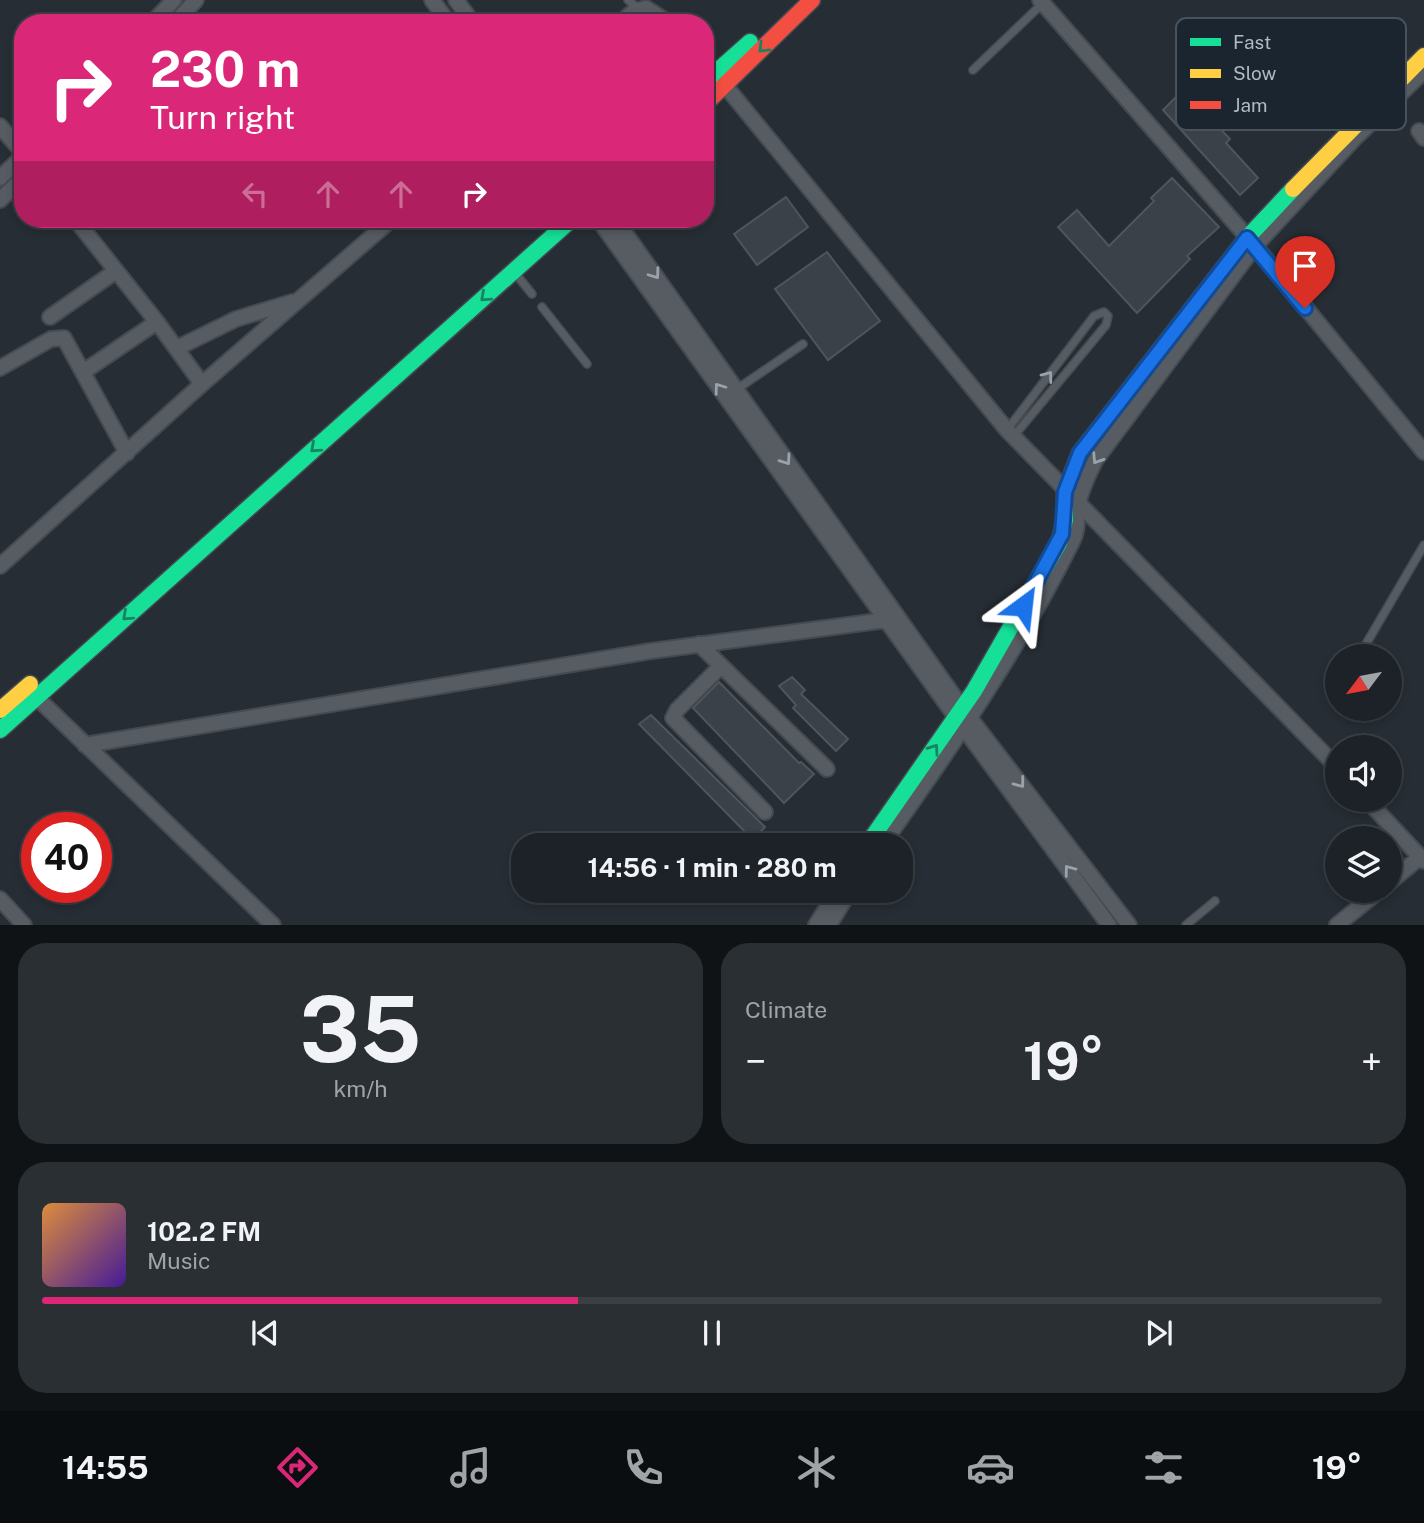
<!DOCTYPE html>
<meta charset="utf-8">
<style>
body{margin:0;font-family:"Public Sans",sans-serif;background:#292f33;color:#f1f3f6;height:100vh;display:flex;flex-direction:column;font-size:26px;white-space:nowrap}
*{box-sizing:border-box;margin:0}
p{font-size:23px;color:#a0a4a7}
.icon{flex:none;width:38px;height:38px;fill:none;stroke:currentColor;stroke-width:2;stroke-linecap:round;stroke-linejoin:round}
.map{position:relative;height:925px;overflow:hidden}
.sheet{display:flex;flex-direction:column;gap:18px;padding:18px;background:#0f1315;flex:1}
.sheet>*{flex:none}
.top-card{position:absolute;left:14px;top:14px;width:700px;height:214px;border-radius:28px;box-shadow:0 4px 10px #0003,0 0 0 2px #3a3f44;background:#db2777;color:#fff;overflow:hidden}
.needle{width:46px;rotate:238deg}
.buttons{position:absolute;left:1325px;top:644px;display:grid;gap:14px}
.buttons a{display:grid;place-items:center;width:77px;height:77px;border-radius:50%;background:#1c2227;box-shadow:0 4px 10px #0003,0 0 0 2px #3a3f44;font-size:35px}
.speed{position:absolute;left:21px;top:812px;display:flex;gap:14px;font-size:35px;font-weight:700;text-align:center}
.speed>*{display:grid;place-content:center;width:91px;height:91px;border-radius:50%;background:#1c2227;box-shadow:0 4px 10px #0003,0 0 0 2px #3a3f44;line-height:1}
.speed .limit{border:10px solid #d22;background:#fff;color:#111}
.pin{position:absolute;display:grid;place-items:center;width:60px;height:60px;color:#fff;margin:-72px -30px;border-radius:50% 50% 50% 0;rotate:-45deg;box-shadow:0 0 7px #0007}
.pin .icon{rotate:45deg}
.me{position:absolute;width:77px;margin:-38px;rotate:30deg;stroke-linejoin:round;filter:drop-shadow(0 0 5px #0008)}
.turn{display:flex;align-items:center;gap:24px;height:147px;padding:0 21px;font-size:32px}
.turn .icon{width:91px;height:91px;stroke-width:2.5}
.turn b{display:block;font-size:49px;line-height:60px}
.lanes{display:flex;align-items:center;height:66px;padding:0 21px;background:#0003;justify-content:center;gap:35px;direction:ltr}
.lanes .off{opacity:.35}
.big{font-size:52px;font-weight:700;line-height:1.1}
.sheet .tile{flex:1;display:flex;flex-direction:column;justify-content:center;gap:10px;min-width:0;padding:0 24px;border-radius:28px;background:#292f33}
.sheet .dial{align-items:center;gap:0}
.dial b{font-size:91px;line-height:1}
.song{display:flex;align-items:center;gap:21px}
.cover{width:84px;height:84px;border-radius:10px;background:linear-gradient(135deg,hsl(30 70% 55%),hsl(260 70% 35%))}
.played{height:7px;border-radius:4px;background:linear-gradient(90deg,#db2777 40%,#3a3f44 40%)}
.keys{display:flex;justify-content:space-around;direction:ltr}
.heat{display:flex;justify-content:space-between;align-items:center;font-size:38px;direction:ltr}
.sheet .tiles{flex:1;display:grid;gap:18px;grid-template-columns:1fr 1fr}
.tile:last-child{grid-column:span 2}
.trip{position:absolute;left:511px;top:833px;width:402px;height:70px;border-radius:28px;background:#1c2227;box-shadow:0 4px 10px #0003,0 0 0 2px #3a3f44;font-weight:700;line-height:70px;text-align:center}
.tab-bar{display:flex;height:112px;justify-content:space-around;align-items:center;background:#0b0e10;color:#a0a4a7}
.tab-bar .icon{width:49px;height:49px}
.tab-bar .selected{color:#db2777}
.tab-bar b{font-size:32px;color:#f1f3f6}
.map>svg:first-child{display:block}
.building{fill:#3b4148;stroke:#4e555c;stroke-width:2}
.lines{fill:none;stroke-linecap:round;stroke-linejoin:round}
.lane-casing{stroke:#434a51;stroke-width:10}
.street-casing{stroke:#434a51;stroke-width:18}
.fast-casing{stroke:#434a51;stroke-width:19}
.slow-casing{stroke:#434a51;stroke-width:19}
.jam-casing{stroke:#434a51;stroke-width:19}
.lane{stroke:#565c62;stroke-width:7}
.street{stroke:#565c62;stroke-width:14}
.fast{stroke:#16e098;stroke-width:16}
.slow{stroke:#ffcf43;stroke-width:16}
.jam{stroke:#f24e42;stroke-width:16}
.oneway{stroke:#188264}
.oneway2{stroke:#99a2ad}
.route-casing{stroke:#114b97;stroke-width:18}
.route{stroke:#1a73e8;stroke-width:12}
.key{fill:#1a252f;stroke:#47525c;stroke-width:2}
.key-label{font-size:19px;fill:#afbac6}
</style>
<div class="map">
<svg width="1424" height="925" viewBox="0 0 1424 925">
<rect width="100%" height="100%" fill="#262d34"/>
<path class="building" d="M 1183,90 L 1230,139 L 1226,143 L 1258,178 L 1240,195 L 1163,110 Z
M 1172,178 L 1219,227 L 1187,256 L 1190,259 L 1137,313 L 1058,227 L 1077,210 L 1109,246 L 1154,201 L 1151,198 Z
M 786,197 L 808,227 L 757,265 L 734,234 Z
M 827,252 L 880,321 L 828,360 L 775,289 Z
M 792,677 L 805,690 L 801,694 L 848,739 L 836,751 L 793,708 L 796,705 L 779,686 Z
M 719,682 L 799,763 L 801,762 L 814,774 L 784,803 L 693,708 Z
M 651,715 L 765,827 L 753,840 L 639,724 Z"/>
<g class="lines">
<defs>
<path id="lane" d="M 628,0 L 639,9
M 973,70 L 1043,3
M 515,273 L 532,294
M 542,307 L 587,364
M 737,389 L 803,344
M 1007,430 L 1094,316 L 1104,312 L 1108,316 L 1106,325 L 1013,437
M 1359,656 L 1424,545
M 1186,925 L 1215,901"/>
<path id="street" d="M 432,0 L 449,23
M 456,0 L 473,23
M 1040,0 L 1255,246 L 1424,452
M 152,23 L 174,0
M 175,23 L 196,0
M 620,23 L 633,12 L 646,8 L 669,23
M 705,61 L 1007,430 L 1337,767
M 0,126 L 23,153
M 1419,131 L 1424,138
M 0,178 L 23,156
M 0,200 L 23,178
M 75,219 L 157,322 L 202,384
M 598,219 L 963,727 L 1109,925
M 615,219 L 963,709 L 1129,925
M 50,317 L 116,271
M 177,348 L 236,319 L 292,302
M 0,368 L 51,339 L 64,338 L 127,453
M 83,372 L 157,322
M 0,566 L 202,384 L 392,219
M 699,644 L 827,769
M 721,666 L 677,710 L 673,718 L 765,812
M 32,693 L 273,925
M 85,745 L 651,651 L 894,619
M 1367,800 L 1424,861
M 882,845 C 951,748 1019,649 1072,542 C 1079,529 1076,519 1078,505 C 1081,490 1088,475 1095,461 L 1255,246 L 1355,138 L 1424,71
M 1390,882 L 1420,857
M 0,899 L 24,925
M 816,925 L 837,891
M 829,925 L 850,891
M 1337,925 L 1379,891"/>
<path id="fast" d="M 705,82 L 750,42
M 0,730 L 572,219
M 867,845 L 974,691 L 1059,543 L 1065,520 L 1065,492 L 1080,453 L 1247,238 L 1293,189"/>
<path id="slow" d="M 1293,189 L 1424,56
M 0,710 L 30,684"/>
<path id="jam" d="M 705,104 L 812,0"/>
</defs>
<use href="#lane" class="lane-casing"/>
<use href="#street" class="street-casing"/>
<use href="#fast" class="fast-casing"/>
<use href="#slow" class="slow-casing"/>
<use href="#jam" class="jam-casing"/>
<use href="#lane" class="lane"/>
<use href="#street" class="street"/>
<use href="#fast" class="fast"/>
<use href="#slow" class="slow"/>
<use href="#jam" class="jam"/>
</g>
<defs><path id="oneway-chevron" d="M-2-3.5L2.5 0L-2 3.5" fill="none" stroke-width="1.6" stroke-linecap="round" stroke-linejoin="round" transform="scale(1.75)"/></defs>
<g class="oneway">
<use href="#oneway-chevron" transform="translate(763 48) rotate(135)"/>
<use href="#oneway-chevron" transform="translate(485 297) rotate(138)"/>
<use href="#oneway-chevron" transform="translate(315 448) rotate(138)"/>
<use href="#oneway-chevron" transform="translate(127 616) rotate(138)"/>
<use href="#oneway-chevron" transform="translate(934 749) rotate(-55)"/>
</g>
<g class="oneway2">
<use href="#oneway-chevron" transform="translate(655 274) rotate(54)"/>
<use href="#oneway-chevron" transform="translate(1048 376) rotate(-53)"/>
<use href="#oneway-chevron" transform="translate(719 388) rotate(-126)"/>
<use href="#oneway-chevron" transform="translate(1097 459) rotate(123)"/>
<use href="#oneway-chevron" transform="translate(786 460) rotate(55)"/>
<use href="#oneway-chevron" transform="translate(1020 783) rotate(53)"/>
<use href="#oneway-chevron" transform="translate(1069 870) rotate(-127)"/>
</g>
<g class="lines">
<defs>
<path id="route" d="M 1023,606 L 1062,534 L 1065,492 L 1080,453 L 1247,238 L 1305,308"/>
</defs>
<use href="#route" class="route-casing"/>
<use href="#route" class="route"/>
</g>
<rect x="1176" y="18" width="230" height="112" rx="10" class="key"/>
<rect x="1190" y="38" width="31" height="8" fill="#16e098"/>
<rect x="1190" y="69" width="31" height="9" fill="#ffcf43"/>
<rect x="1190" y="101" width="31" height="8" fill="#f24e42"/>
<g class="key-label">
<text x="1233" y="49">Fast</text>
<text x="1233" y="80">Slow</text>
<text x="1233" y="112">Jam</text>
</g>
</svg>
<div class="buttons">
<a><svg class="needle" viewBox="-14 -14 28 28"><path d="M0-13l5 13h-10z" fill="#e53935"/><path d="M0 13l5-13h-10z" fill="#a0a4a7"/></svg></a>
<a><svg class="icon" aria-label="sound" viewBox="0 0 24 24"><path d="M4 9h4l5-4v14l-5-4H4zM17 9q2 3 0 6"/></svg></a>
<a><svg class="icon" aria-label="layers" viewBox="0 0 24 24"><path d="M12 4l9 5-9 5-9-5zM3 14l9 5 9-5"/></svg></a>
</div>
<div class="speed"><div class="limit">40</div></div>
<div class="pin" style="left:1305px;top:308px;background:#d93025"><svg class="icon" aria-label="arrive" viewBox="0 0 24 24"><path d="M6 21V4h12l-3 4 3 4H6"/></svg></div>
<svg class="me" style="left:1023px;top:606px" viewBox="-20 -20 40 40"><path d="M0-17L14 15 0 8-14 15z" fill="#1a73e8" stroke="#fff" stroke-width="4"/></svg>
<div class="trip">14:56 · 1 min · 280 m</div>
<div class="top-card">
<div class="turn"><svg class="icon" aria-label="right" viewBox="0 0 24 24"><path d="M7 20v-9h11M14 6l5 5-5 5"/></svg><div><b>230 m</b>Turn right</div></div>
<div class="lanes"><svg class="icon off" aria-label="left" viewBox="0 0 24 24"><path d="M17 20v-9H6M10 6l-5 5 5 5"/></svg><svg class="icon off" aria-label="ahead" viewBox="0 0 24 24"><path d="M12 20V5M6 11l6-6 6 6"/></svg><svg class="icon off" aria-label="ahead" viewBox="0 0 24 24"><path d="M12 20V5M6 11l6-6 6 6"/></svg><svg class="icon" aria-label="right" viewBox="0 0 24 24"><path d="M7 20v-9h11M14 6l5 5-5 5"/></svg></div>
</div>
</div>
<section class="sheet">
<div class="tiles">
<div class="tile dial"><b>35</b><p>km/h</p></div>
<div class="tile"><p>Climate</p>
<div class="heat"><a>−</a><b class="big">19°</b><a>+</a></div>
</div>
<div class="tile">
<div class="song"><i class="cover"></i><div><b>102.2 FM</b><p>Music</p></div></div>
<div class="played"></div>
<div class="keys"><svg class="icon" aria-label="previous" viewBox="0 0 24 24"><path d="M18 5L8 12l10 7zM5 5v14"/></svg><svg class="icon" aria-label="pause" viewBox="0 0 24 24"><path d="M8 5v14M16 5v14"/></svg><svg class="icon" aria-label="next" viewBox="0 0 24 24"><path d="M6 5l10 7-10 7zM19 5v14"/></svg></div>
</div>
</div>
</section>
<nav class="tab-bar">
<b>14:55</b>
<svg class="icon selected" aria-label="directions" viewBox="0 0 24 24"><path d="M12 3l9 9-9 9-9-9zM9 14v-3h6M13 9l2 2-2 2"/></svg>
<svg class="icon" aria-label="music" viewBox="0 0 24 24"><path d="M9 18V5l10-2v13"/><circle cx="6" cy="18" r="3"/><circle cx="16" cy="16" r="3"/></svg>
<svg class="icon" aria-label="phone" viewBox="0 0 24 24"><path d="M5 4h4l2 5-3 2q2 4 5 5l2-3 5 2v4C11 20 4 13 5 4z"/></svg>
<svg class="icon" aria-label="climate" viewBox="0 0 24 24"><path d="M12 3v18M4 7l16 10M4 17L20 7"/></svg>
<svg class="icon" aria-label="car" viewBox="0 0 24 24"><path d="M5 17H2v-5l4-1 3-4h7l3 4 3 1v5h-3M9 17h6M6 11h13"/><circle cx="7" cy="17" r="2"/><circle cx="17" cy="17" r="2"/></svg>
<svg class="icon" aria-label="filters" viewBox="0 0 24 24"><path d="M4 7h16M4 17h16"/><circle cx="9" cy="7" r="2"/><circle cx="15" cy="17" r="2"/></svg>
<b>19°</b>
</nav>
